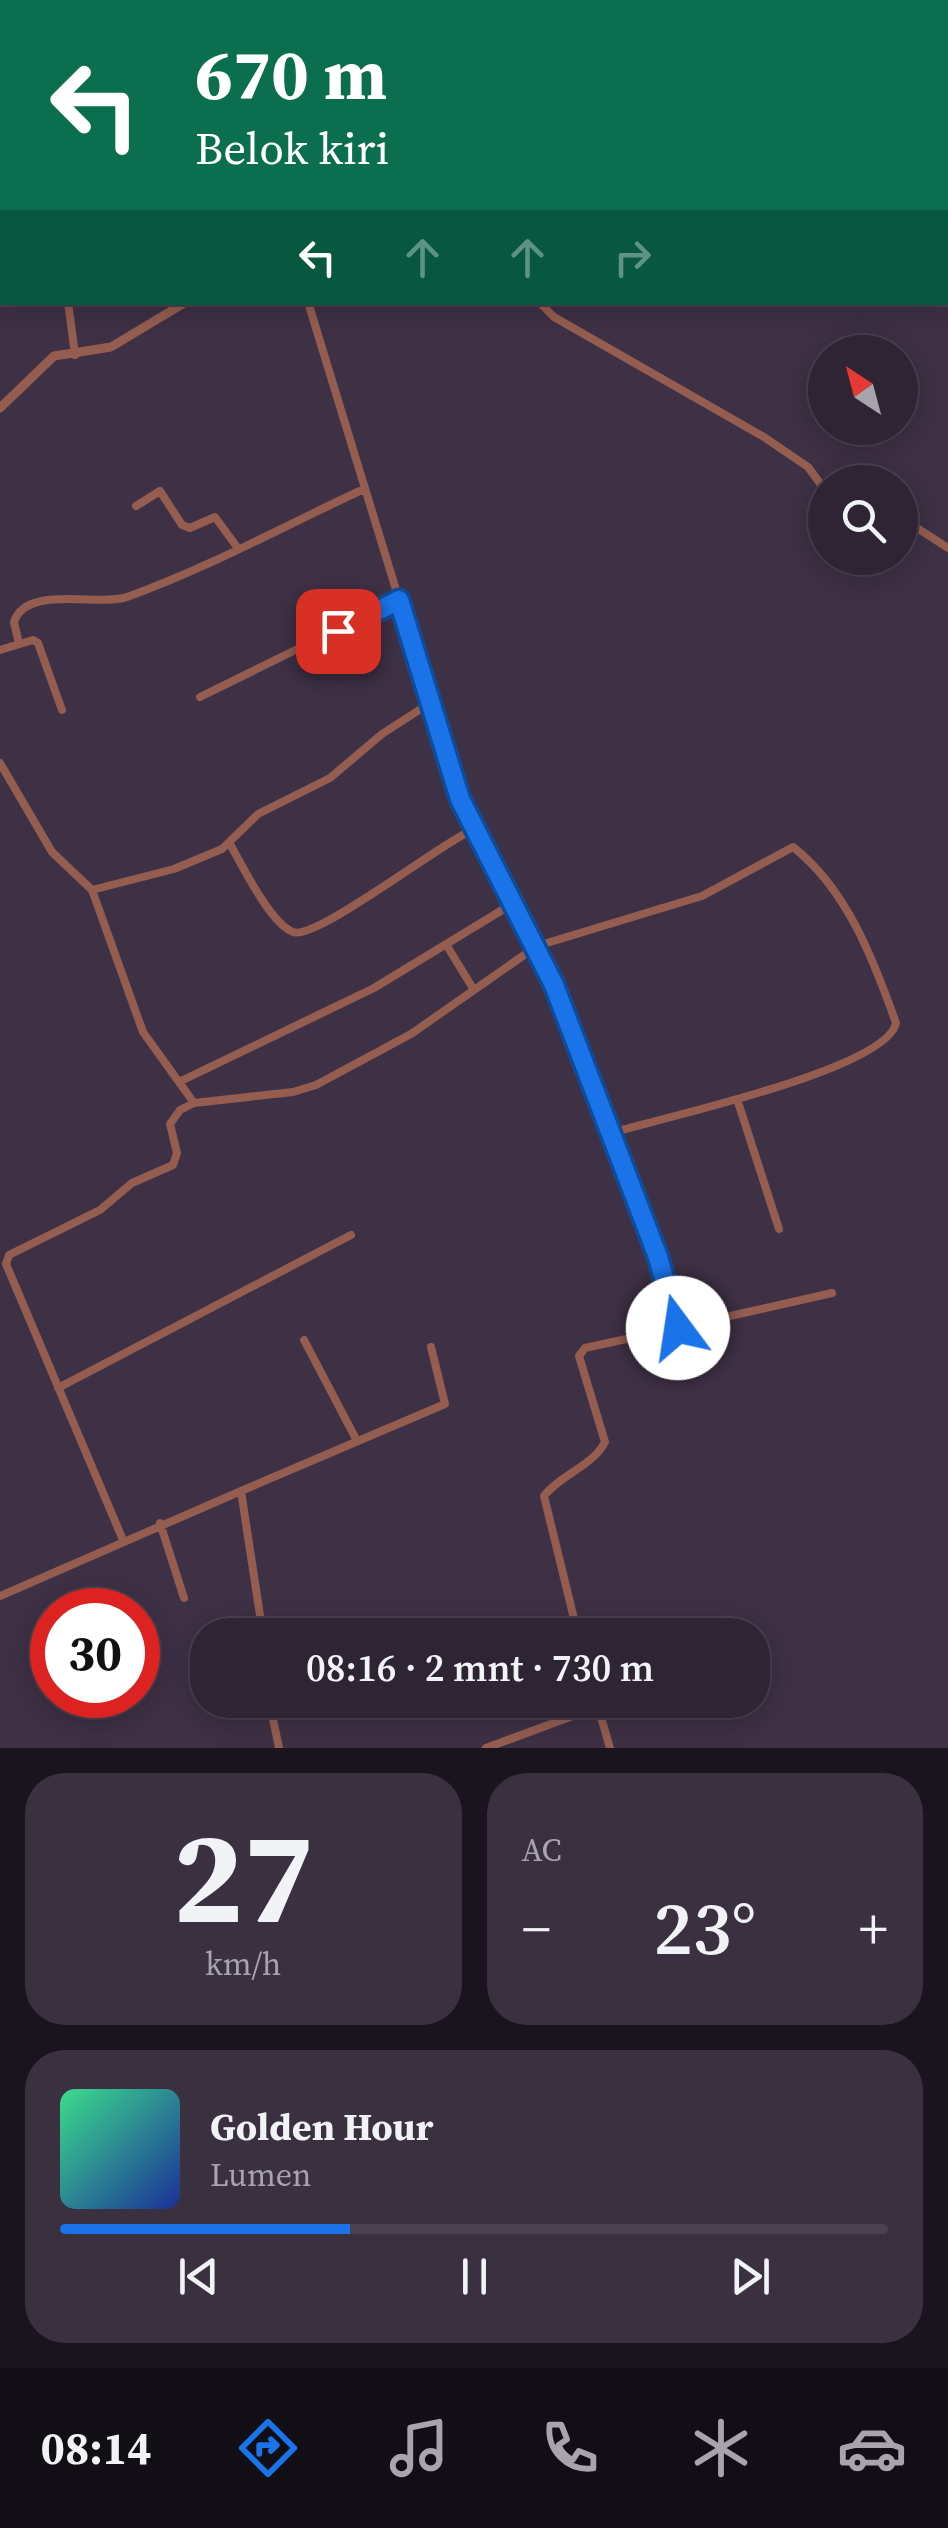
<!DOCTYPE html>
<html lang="id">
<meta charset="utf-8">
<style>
body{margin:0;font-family:"Source Serif 4",serif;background:#3a3040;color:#f1f3f6;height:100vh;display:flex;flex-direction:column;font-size:38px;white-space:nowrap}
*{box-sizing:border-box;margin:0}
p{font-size:32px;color:#a7a4ac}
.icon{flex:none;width:55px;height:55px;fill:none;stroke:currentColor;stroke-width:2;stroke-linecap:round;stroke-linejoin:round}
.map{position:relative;height:1748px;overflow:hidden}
.panel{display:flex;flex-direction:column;gap:25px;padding:25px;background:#19141d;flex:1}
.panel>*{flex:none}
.guide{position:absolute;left:0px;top:0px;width:950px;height:305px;box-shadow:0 5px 25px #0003,0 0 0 2px #49414f;background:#0b6e4f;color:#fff;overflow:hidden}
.needle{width:65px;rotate:324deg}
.tools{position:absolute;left:808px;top:335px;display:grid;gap:20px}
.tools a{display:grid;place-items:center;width:110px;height:110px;border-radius:50%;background:#2e2434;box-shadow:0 5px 25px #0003,0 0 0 2px #49414f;font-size:50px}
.speed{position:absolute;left:30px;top:1588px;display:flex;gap:20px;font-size:50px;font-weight:700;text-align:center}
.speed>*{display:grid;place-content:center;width:130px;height:130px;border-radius:50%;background:#2e2434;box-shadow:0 5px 25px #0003,0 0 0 2px #49414f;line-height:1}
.speed .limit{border:15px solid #d22;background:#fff;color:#111}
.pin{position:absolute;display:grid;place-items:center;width:85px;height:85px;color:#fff;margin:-42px;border-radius:20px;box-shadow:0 5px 15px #0006}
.me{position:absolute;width:110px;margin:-55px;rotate:346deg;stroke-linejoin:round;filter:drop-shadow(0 0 8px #0008)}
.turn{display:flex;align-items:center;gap:35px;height:210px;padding:0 30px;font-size:45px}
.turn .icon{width:130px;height:130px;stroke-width:2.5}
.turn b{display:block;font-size:70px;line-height:85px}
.lanes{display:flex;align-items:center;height:95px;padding:0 30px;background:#0003;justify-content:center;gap:50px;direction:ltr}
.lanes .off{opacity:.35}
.big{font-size:75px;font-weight:600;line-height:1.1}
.panel .widget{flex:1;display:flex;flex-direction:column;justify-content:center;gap:15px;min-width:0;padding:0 35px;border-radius:40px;background:#3a3040}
.panel .dial{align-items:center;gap:0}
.dial b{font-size:130px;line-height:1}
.song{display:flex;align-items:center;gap:30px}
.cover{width:120px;height:120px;border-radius:15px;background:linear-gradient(135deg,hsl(150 70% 55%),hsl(230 70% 35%))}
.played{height:10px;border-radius:5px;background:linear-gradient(90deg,#1a73e8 35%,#49414f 35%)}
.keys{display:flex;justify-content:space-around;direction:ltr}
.heat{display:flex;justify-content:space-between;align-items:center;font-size:55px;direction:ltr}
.panel .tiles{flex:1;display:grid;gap:25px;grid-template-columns:1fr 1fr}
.widget:last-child{grid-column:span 2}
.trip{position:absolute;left:190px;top:1618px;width:580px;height:100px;border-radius:40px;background:#2e2434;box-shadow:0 5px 25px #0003,0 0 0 2px #49414f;font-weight:600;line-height:100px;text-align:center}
.menu{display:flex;height:160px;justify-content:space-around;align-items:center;background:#120e15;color:#a7a4ac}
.menu .icon{width:70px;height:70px}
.menu .selected{color:#1a73e8}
.menu b{font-size:45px;color:#f1f3f6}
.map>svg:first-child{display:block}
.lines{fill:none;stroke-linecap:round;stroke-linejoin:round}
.minor{stroke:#945d50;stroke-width:8}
.tertiary{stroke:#945d50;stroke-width:9}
.route-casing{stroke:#114b97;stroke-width:25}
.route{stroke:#1a73e8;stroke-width:18}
</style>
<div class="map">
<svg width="948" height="1748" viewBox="0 0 948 1748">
<rect width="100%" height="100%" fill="#3e3045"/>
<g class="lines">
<path class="minor" d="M 353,0 L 354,2
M 645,0 L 646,2
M 153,2 L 155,0
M 423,2 L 425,0
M 0,73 L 2,71
M 0,139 L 2,141
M 68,302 L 75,355
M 308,302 L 460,799 L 554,985 L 658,1257 L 677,1328 L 585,1348 L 579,1356 L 605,1442 C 593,1466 561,1474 544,1496 L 578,1635
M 539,302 L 554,317 L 764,437 L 808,467 L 825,490
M 136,506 L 160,491 L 182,525 L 190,528 L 215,517 L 237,547
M 900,517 L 948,548
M 19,644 L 14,622 C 26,584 100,607 127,597 C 208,568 286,525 364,489
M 0,650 L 33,640 L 38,643 L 62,710
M 200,697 L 399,599
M 0,763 L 52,852 L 92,890 L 143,1032 L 194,1103
M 230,844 C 242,865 270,923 293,932 C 315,941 440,844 472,830
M 92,890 L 174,869 L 222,849 L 258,814 L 330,778 L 382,734 L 430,703
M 447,946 L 474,990
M 181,1081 L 374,988 L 512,904
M 737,1099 L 779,1229
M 677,1328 L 832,1293
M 304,1340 L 356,1439
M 58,1388 L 351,1235
M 241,1491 L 445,1404 L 431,1347
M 160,1523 L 184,1598
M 123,1540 L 6,1264 L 9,1255 L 100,1210 L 132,1183 L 173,1165 L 177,1153 L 170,1124 L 180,1110 L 194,1103 L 293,1092 L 316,1085 L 411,1034 L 537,946 L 702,896 L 793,847 C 847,889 874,961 896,1023 C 886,1070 660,1118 611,1133
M 0,1596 L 241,1491 L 263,1635
M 269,1700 L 279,1748
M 596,1700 L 610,1748
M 486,1748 L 597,1707"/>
<path class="tertiary" d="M 795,2 L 801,0
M 0,408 L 54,356 L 111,347 L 186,302"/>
</g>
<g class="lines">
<defs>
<path id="route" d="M 338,631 L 399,600 L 460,799 L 554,985 L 658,1257 L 678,1328"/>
</defs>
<use href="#route" class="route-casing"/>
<use href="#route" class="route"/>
</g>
</svg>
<div class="tools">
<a><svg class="needle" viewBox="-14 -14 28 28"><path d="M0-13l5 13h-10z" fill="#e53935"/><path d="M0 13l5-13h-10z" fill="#a7a4ac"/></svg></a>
<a><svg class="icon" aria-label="search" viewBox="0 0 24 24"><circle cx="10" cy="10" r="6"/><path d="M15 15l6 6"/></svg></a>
</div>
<div class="speed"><div class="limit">30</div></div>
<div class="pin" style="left:338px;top:631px;background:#d93025"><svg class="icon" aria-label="arrive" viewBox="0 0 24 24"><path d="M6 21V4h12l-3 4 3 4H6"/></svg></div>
<svg class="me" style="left:678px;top:1328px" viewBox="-20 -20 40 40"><circle r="19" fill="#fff"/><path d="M0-13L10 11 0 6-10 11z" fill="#1a73e8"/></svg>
<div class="trip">08:16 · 2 mnt · 730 m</div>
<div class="guide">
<div class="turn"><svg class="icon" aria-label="left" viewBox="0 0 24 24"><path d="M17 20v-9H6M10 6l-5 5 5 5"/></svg><div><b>670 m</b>Belok kiri</div></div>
<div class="lanes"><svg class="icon" aria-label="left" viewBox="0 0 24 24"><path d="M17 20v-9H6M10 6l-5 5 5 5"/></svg><svg class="icon off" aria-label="ahead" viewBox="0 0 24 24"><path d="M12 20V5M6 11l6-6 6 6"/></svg><svg class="icon off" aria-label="ahead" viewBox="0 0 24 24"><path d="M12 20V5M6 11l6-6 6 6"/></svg><svg class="icon off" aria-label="right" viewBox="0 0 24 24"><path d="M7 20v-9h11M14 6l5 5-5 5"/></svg></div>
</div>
</div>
<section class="panel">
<div class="tiles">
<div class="widget dial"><b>27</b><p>km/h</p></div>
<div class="widget"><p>AC</p>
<div class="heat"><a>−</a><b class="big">23°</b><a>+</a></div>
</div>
<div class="widget">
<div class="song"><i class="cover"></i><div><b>Golden Hour</b><p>Lumen</p></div></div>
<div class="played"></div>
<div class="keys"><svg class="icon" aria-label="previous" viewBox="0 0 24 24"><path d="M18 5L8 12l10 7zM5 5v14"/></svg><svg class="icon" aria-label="pause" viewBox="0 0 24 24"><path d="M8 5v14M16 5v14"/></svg><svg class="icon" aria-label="next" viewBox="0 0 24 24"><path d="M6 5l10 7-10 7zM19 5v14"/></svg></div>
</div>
</div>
</section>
<nav class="menu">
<b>08:14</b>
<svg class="icon selected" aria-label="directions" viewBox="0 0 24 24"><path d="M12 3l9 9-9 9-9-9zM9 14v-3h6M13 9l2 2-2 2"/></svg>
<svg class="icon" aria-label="music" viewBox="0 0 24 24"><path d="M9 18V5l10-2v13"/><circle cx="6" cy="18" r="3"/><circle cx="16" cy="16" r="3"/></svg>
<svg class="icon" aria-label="phone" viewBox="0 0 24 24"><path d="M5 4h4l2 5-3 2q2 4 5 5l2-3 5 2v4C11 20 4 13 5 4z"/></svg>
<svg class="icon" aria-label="climate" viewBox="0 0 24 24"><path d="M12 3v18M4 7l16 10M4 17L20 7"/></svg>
<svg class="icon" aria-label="car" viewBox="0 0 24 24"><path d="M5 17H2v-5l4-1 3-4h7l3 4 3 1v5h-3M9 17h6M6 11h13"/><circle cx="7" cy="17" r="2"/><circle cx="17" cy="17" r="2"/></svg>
</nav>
